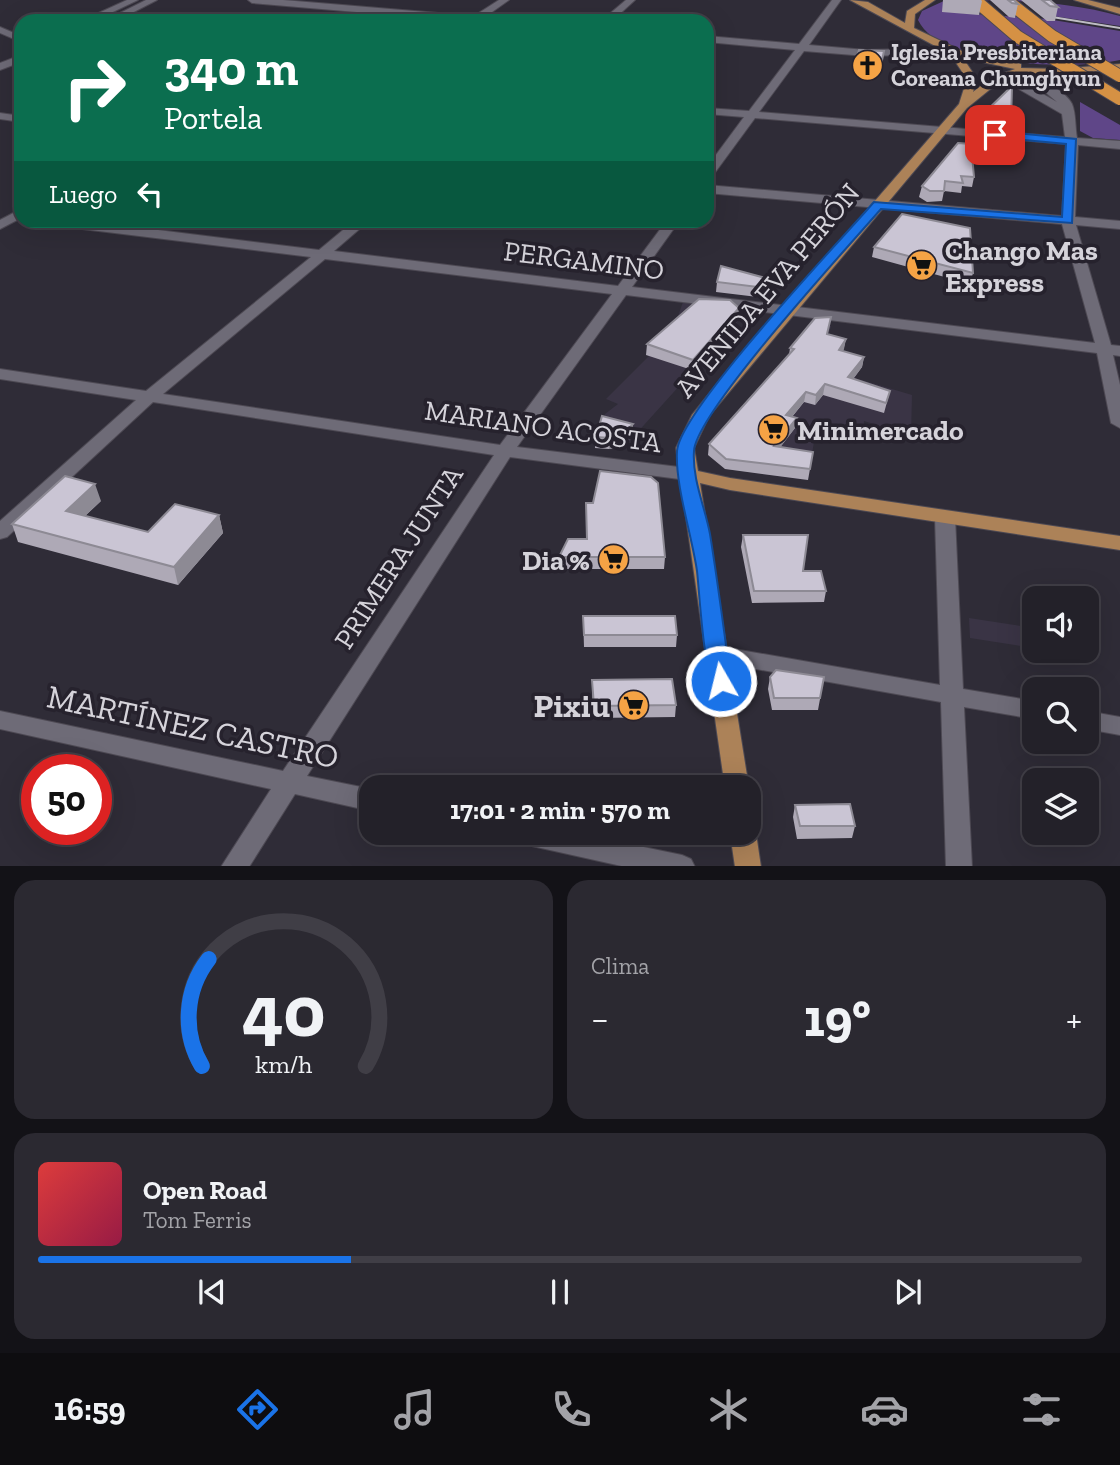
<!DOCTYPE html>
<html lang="es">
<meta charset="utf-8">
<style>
body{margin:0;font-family:"Zilla Slab",serif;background:#2b2931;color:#f1f3f6;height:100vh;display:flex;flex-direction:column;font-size:26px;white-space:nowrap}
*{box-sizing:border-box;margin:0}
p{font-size:23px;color:#a3a3a8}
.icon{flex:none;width:38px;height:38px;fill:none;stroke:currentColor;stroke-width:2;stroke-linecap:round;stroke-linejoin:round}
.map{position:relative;height:866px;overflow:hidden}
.panel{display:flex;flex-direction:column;gap:14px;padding:14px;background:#131217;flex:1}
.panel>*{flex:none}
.top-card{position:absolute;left:14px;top:14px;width:700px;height:214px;border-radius:21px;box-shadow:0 7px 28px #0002,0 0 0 2px #403e46;background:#0b6e4f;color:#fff;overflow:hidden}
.tools{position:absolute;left:1022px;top:586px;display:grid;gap:14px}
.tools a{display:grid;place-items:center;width:77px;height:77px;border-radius:14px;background:#232129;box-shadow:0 7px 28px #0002,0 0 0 2px #403e46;font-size:35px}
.speed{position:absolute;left:21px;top:754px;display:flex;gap:14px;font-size:35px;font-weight:700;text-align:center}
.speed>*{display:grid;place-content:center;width:91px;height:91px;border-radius:50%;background:#232129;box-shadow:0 7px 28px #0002,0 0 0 2px #403e46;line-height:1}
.speed .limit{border:10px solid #d22;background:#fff;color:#111}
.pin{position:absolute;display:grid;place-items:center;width:60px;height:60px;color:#fff;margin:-30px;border-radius:14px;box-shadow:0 4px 10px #0006}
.me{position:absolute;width:77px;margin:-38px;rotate:352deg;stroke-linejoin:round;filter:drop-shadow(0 0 5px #0008)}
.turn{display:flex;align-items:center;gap:24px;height:147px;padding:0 35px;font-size:32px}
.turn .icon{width:91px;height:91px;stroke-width:2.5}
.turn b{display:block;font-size:49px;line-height:60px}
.then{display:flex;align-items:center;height:66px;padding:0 35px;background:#0003;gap:14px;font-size:26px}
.big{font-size:52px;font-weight:700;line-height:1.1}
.panel .tile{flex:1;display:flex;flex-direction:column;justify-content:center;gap:10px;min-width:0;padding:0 24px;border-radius:21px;background:#2b2931}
.panel .dial{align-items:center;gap:0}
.dial svg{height:182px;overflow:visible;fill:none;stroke:#403e46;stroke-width:7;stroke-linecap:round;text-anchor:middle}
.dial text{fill:#f1f3f6;stroke:none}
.song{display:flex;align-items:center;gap:21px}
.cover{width:84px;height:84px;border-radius:10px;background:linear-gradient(135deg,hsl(0 70% 55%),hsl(340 70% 35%))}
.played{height:7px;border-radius:4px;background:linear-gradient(90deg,#1a73e8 30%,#403e46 30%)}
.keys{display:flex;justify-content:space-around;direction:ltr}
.heat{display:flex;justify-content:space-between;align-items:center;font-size:38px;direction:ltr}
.panel .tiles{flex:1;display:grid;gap:14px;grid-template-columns:1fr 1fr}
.tile:last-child{grid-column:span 2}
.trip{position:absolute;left:359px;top:775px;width:402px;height:70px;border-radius:21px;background:#232129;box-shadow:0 7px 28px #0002,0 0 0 2px #403e46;font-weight:700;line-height:70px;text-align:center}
.tab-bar{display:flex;height:112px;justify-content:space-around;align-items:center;background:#0e0d10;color:#a3a3a8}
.tab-bar .icon{width:49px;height:49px}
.tab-bar .on{color:#1a73e8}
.tab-bar b{font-size:32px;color:#f1f3f6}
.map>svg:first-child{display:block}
.built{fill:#3a3445}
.green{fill:#5f4688}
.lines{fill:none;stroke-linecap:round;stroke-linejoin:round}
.minor-casing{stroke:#4d4953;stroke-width:2}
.major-casing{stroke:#4d4953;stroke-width:2}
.minor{fill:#6e6b77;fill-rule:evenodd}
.major{fill:#ac8258;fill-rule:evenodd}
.tram{stroke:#bebcc4;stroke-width:2}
.highway-bridge-casing{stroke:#4d4953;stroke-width:14;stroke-linecap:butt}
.highway-bridge{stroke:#d59144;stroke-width:12}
.wall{fill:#aea9b6}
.shaded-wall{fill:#8d8a94}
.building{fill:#cac5d4;stroke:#8d8a94;stroke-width:2}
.route{fill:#1a73e8;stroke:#114b97;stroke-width:2}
.labels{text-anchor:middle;stroke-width:7;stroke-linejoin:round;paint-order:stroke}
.far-poi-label{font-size:23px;font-weight:bold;fill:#d5d3da;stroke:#26222d;text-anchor:start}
.poi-label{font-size:28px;font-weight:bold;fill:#d5d3da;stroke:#26222d;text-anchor:start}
.street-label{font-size:28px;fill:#d5d3da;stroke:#26222d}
.near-poi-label{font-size:33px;font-weight:bold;fill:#d5d3da;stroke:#26222d;text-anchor:end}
.near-street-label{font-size:33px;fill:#d5d3da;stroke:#26222d}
</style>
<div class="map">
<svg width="1120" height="867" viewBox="0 0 1120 867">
<rect width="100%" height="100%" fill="#2f2c37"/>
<path class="built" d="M 683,302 L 733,313 L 739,320 L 625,446 L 609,448 L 602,427 L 605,414 L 618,404 L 606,399 L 687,318 L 678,316 Z
M 819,325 L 831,326 L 826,344 L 838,360 L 862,367 L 855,378 L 912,395 L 911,436 L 864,421 L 863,435 L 840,428 L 837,442 L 815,435 L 808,480 L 726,469 Z
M 969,618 L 1034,628 L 1034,648 L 970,638 Z"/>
<path class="green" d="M 946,0 C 1006,0 1063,0 1120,16 L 1120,26 L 1046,15 L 1029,0 L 954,1 L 962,13 L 1047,19 L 1120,31 L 1120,60 C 1075,70 941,68 918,20 L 922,11 Z
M 1080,102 L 1120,125 L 1120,140 L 1093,138 L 1080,131 Z"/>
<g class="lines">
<defs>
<path id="minor" d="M 127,0 L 138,0 L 94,21 L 81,21 Z
M 146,0 L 157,0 L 128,15 L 120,13 Z
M 248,0 L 283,0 L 474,16 L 499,0 L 509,0 L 485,17 L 499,21 L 462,21 L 252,3 Z
M 626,0 L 635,0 L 612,21 L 601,21 Z
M 832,0 L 841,0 L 809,45 L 866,50 L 951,48 L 956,51 L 951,54 L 866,56 L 804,51 L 759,112 L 1065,137 L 1062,114 L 1017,88 L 1014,81 C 1029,71 1064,88 1072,104 C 1076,113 1075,128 1077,138 L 1120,141 L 1120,149 L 1078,145 L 1075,217 L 1120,221 L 1120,229 L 1076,225 L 1111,345 L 1120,346 L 1120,356 L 1113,355 L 1120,385 L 1120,428 L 1111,423 L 1097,353 L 626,295 L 517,447 L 687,468 L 696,474 L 687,480 L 510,457 L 307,776 L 371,789 L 371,811 L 295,794 L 249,867 L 221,867 L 271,789 L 0,729 L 0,711 L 283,771 L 494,455 L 153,402 L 7,537 L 0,539 L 0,521 L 136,400 L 0,379 L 0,369 L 146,391 L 311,257 L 41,224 L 35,220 L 78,220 L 319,250 L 355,220 L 370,220 L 334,251 L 618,286 L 667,220 L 680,220 L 632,287 L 1095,343 L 1062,224 L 707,193 L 707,185 L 1062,216 L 1066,144 L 755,118 L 711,178 L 707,179 L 707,167 L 744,117 L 707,114 L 707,108 L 749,111 L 795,50 L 707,42 L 707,36 L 799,44 ZM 1027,85 L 1038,86 L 1057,102 ZM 325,259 L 612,294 L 500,445 L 163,394 Z
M 0,27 L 21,36 L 21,42 L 0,33 Z
M 21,55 L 21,62 L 0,70 L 0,63 Z
M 0,113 L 21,116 L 21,122 L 0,119 Z
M 21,209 L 21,218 L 0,229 L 0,220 Z
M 945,511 L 955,517 L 963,689 L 1034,701 L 1034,719 L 964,707 L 972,867 L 946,867 L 941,702 L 717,662 L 709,660 L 706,654 L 709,648 L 717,646 L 940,685 L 935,517 Z
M 1087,711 L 1120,717 L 1120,735 L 1087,729 Z
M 510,833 L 576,833 L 682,855 L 691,859 L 695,867 L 626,867 L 523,844 L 514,841 Z"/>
<path id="major" d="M 850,0 L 868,2 L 905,23 L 907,11 L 925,0 L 935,0 L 915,14 L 914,28 L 966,53 L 1021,64 L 1021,68 L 1058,69 L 1120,64 L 1120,70 L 1015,75 L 999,82 L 967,108 L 709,416 L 694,448 L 698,471 L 730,478 L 1120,536 L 1120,550 L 730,490 L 700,483 L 749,788 L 725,788 L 676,448 L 692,415 L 725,374 L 959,104 L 967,79 L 950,54 ZM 963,58 L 1015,69 L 991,78 L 973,92 L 977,79 Z
M 1074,0 L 1088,0 L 1120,8 L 1120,14 Z
M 749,824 L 756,833 L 761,867 L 735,867 L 730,833 L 749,833 Z"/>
</defs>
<use href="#minor" class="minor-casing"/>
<use href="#major" class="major-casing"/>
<use href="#minor" class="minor"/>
<use href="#major" class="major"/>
<path class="tram" d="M 1046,16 L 1120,28"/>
<defs>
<path id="highway-bridge" d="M 975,0 L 1018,37 L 1120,99
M 1006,0 L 1052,36 L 1120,76"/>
</defs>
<use href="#highway-bridge" class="highway-bridge-casing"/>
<use href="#highway-bridge" class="highway-bridge"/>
</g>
<path class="wall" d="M 943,0 L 981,0 L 982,1 L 979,15 L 942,12 Z
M 990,0 L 1014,0 L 1018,4 L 1015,18 L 1009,17 Z
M 1021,0 L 1050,0 L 1058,7 L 1055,21 L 1047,21 Z
M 883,59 L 879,74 L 854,71 L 855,63 Z
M 978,119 L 1011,122 L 1009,129 L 977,125 Z
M 958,143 L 974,177 L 972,187 L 962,186 L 961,193 L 944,191 L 942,201 L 927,202 L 919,197 L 922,186 Z
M 874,247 L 973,273 L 970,284 L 872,257 Z
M 769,279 L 766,298 L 716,292 L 717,282 Z
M 738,319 L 692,370 L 646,355 L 647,344 Z
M 828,334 L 846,339 L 843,351 L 864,357 L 862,367 L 853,379 L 890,391 L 884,413 L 823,395 L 815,405 L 804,402 L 792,417 L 795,428 L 780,447 L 813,452 L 808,480 L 725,469 L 708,455 L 709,444 L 789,355 L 790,348 Z
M 633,435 L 623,446 L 609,449 L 595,448 L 596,437 Z
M 101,501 L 85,516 L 148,532 L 219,515 L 223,533 L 178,585 L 18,542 L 12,524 Z
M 743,535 L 803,571 L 826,591 L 824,602 L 752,603 L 741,547 Z
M 559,557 L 665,557 L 664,569 L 559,569 Z
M 583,616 L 677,635 L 676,647 L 584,647 Z
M 770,677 L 824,677 L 818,710 L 772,710 L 768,689 Z
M 592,680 L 676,705 L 675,717 L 593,718 Z
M 795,805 L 855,826 L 852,838 L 797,839 L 793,817 Z
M 660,833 L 692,833 L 684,839 Z"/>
<path class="shaded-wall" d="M 739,308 L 738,319 L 692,370 L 693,360 Z
M 846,339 L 844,349 L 838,360 L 839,350 Z
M 864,357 L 862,367 L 847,387 L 848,377 Z
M 825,384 L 823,395 L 815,405 L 816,395 Z
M 806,392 L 804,402 L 785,425 L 786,415 Z
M 797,418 L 795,428 L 773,457 L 774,446 Z
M 633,424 L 633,435 L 623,446 L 609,449 L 610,438 Z
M 95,484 L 101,501 L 72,528 L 66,511 Z
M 219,515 L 223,533 L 178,585 L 174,567 Z
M 684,833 L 692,833 L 684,839 Z"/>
<path class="building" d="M 1008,0 L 1014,0 L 1018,4 L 1012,3 Z
M 1042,0 L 1050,0 L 1058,7 L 1050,6 Z
M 859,50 L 884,51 L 881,65 L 855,63 Z
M 1012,86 L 1011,122 L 978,119 Z
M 958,143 L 971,144 L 974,177 L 961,176 L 963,183 L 945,181 L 944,191 L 930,191 L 922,186 Z
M 902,214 L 970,228 L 973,273 L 874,247 Z
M 721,266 L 769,279 L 767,288 L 717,282 Z
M 699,299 L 730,300 L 739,308 L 693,360 L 647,344 Z
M 831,317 L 827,334 L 846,339 L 839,350 L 864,357 L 848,377 L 890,391 L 886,403 L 825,384 L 816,395 L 806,392 L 786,415 L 797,418 L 774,446 L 813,452 L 810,469 L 726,459 L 709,444 L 794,349 L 790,348 L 815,318 Z
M 602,416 L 633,424 L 623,434 L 610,438 L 596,437 Z
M 600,471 L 651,477 L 658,483 L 665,557 L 559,557 L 568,539 L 587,539 L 586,503 L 593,503 Z
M 65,476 L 95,484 L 66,511 L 148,532 L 175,504 L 219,515 L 174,567 L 12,524 Z
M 743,535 L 808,535 L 803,571 L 821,571 L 826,591 L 754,591 Z
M 583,616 L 675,616 L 677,635 L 584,635 Z
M 776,670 L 824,677 L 820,698 L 774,698 L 770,677 Z
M 672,679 L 676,705 L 594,706 L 592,680 Z
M 616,775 L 691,778 L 692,788 L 613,788 Z
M 850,804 L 855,826 L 800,826 L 795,805 Z"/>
<path class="route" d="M 995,131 L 1076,139 L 1072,223 L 881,209 C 848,247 696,412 694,451 C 692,479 705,507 710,534 C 718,583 724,632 731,681 L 728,686 L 714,686 C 703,665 700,598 697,571 C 692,536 675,485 677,451 C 680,410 839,242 874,202 L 1062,217 L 1066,144 L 992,137 L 990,135 Z"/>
<defs>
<symbol id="church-disc" viewBox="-11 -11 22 22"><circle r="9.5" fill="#f5a345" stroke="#26222d"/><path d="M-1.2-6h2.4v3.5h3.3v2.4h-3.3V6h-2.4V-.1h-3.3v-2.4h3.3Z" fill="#111"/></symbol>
<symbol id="supermarket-disc" viewBox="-11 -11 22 22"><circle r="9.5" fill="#f5a345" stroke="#26222d"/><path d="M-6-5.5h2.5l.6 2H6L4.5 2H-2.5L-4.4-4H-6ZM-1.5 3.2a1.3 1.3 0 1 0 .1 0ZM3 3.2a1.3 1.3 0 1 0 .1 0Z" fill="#111"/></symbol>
</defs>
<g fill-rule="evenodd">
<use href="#church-disc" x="850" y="48" width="35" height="35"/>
<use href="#supermarket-disc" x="904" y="248" width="35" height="35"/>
<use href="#supermarket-disc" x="756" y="412" width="35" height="35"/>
<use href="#supermarket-disc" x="596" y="542" width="35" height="35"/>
<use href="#supermarket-disc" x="616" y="688" width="35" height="35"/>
</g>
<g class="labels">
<g class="far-poi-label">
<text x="891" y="60">Iglesia Presbiteriana<tspan x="891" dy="26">Coreana Chunghyun</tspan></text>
</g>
<g class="poi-label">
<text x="945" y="260">Chango Mas<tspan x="945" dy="32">Express</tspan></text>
<text x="797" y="440">Minimercado</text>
<text x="590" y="570" text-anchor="end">Dia %</text>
</g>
<g class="street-label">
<text transform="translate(584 260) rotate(7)" y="10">PERGAMINO</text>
<text transform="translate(767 290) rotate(-50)" y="10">AVENIDA EVA PERÓN</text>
<text transform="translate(543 426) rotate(8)" y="10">MARIANO ACOSTA</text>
<text transform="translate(398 557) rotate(-57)" y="10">PRIMERA JUNTA</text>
</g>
<g class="near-poi-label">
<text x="610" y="717">Pixiu</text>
</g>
<g class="near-street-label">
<text transform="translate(193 726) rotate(12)" y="12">MARTÍNEZ CASTRO</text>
</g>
</g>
</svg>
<div class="tools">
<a><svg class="icon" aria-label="sound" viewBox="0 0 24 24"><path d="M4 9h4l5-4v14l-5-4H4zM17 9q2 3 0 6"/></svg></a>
<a><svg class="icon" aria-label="search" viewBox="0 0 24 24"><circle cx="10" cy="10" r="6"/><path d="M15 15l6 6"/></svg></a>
<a><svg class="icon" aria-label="layers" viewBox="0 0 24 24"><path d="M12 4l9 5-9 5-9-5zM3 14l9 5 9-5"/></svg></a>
</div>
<div class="speed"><div class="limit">50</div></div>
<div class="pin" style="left:995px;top:135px;background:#d93025"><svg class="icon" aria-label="arrive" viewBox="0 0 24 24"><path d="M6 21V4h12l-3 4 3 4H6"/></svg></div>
<svg class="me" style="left:721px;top:681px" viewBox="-20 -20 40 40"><circle r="17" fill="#1a73e8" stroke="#fff" stroke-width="3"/><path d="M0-11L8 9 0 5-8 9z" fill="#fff"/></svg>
<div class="trip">17:01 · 2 min · 570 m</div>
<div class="top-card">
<div class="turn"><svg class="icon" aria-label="right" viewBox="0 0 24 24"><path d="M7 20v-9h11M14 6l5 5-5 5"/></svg><div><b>340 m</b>Portela</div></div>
<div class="then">Luego<svg class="icon" aria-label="left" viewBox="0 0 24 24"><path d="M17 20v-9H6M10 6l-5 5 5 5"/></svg></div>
</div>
</div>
<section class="panel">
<div class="tiles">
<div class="tile dial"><svg viewBox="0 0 100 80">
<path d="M14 69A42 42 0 1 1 86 69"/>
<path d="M14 69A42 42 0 0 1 17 22" stroke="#1a73e8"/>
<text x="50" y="56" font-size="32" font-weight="700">40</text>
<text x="50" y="72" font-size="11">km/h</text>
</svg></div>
<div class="tile"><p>Clima</p>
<div class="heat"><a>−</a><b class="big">19°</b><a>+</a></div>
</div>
<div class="tile">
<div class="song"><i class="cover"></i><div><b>Open Road</b><p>Tom Ferris</p></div></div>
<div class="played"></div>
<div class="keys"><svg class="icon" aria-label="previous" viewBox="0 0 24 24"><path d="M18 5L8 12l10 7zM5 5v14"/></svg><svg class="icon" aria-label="pause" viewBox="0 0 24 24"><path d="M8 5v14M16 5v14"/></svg><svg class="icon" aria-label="next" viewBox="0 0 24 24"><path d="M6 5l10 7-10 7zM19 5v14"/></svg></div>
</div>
</div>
</section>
<nav class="tab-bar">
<b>16:59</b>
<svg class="icon on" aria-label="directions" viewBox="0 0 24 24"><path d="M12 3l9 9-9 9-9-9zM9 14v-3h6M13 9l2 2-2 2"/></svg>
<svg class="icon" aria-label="music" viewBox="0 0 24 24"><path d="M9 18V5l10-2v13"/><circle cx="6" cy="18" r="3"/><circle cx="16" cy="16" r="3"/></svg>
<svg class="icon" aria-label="phone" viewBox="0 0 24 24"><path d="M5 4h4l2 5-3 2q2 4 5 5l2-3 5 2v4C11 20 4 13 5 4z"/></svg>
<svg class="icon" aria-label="climate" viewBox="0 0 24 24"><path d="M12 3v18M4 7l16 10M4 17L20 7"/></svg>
<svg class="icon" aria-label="car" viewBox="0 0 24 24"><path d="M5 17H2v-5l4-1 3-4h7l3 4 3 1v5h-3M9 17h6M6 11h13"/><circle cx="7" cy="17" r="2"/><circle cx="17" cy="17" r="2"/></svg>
<svg class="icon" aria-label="filters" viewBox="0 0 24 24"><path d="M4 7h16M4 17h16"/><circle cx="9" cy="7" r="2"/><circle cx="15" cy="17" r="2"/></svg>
</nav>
